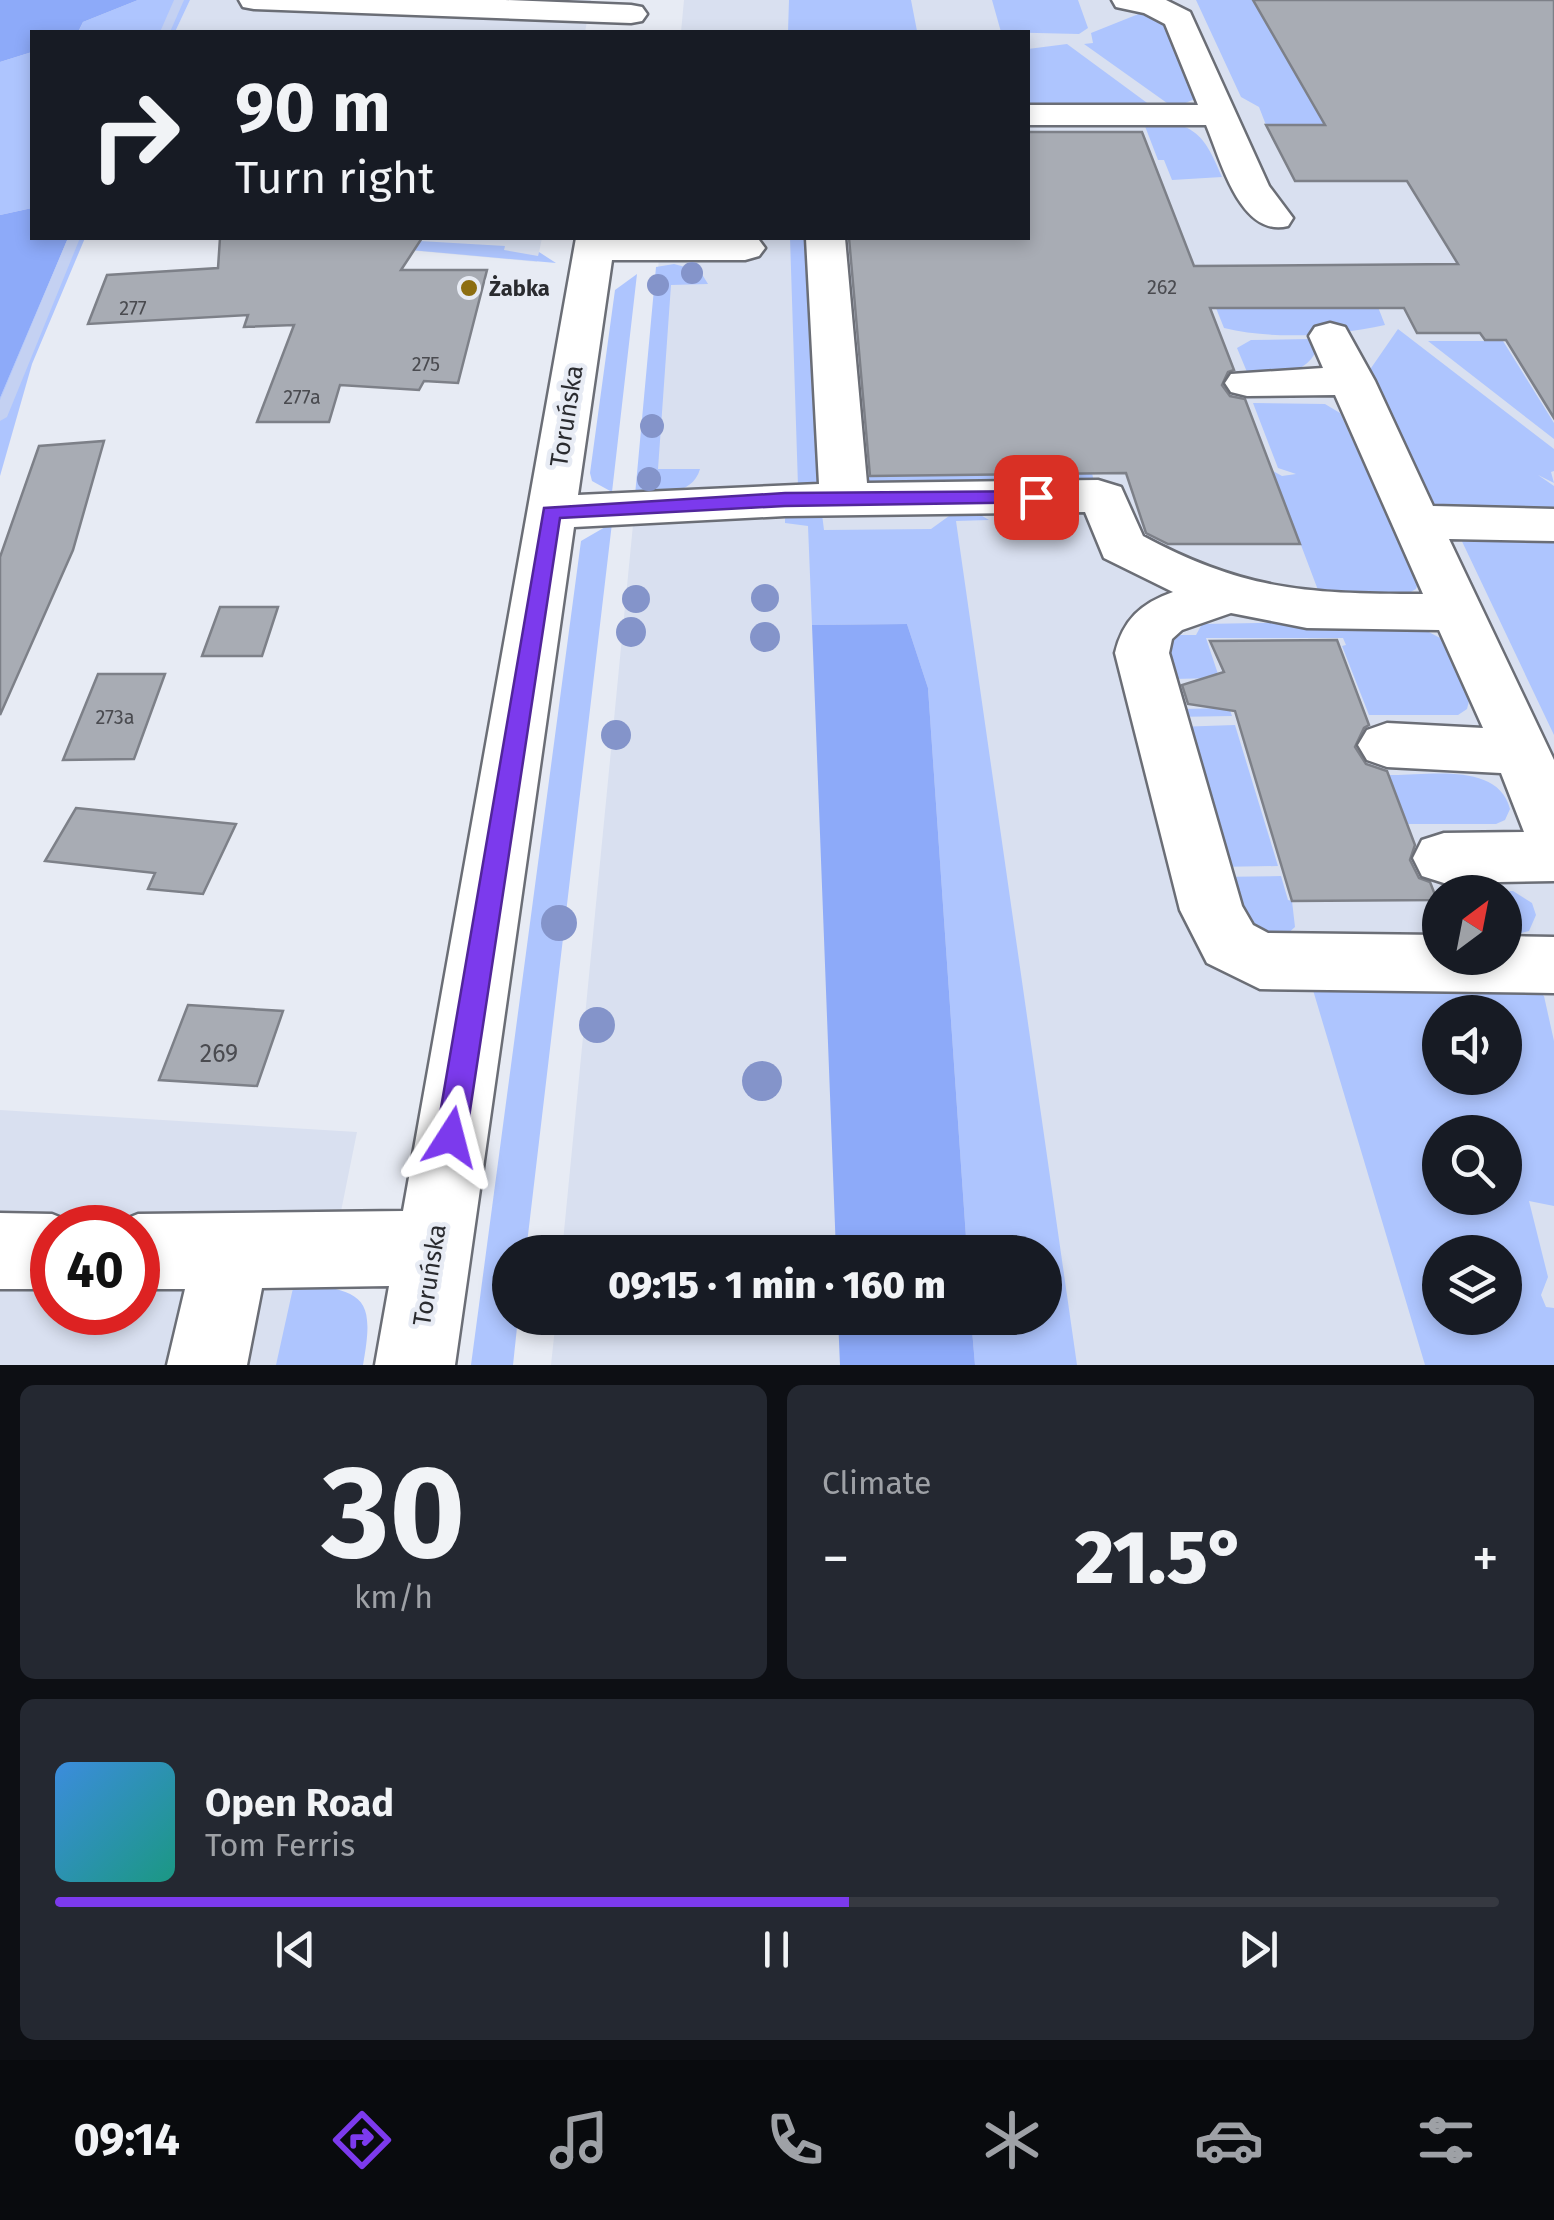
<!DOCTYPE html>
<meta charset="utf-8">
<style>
body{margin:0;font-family:"Fira Sans",sans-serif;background:#242831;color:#f1f3f6;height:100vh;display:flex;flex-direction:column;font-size:38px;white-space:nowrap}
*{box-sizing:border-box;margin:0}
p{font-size:32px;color:#9ea1a6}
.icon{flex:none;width:55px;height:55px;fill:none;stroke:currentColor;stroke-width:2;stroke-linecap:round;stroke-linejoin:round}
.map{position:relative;height:1365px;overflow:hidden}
.drawer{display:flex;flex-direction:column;gap:20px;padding:20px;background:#0d0f14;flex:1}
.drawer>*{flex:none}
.guide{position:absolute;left:30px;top:30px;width:1000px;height:210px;border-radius:0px;box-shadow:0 5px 15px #0003;background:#171b24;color:#f1f3f6;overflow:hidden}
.needle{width:65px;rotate:32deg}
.fabs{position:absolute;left:1422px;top:875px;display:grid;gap:20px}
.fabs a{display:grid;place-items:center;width:100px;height:100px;border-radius:50%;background:#171b24;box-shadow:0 5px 15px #0003;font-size:50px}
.speed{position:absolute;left:30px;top:1205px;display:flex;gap:20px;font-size:50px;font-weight:700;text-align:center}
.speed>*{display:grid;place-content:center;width:130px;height:130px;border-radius:50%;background:#171b24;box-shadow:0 5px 15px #0003;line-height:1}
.speed .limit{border:15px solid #d22;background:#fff;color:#111}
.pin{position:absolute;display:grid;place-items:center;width:85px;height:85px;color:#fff;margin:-42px;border-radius:20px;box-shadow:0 5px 15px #0006}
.me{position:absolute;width:110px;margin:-55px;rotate:9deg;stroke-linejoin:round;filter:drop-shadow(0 0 8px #0008)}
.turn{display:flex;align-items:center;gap:35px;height:210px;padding:0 40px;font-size:45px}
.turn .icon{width:130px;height:130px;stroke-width:2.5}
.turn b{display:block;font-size:70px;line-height:85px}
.big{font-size:75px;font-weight:800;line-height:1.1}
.drawer .card{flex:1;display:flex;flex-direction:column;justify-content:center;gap:15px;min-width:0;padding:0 35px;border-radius:15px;background:#242831}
.drawer .dial{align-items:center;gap:0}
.dial b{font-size:130px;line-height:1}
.song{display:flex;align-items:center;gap:30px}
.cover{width:120px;height:120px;border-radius:15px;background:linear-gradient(135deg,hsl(210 70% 55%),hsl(170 70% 35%))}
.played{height:10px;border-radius:5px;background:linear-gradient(90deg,#7c3aed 55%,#363941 55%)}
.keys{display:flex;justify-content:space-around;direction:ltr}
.heat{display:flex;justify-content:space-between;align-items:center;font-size:55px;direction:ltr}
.drawer .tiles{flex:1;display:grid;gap:20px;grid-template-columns:1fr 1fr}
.card:last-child{grid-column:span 2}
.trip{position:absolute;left:492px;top:1235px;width:570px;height:100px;border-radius:50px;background:#171b24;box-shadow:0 5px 15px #0003;font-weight:800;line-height:100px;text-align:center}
.menu{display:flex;height:160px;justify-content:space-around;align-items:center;background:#090b0e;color:#9ea1a6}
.menu .icon{width:70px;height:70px}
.menu .selected{color:#7c3aed}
.menu b{font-size:45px;color:#f1f3f6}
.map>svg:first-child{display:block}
.built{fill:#d9e0f0;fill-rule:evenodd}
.green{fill:#aec5fe;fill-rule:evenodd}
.forest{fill:#8daaf9}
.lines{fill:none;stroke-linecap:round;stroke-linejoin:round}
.stream{fill:#c4d1f2;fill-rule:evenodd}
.building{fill:#a8acb4;stroke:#7d8088;stroke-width:2.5}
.minor-casing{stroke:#6b6e76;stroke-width:5}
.minor{fill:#fff;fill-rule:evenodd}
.tree{fill:#8494ca}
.route{fill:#7c3aed;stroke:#51269a;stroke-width:2.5}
.poi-dot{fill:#8d6e11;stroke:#e7ebf4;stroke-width:4}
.labels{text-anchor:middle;stroke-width:9;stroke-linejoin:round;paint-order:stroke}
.number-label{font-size:20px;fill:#4a4b50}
.far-poi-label{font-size:22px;font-weight:bold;fill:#2a2b2f;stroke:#e7ebf4;text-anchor:start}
.street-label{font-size:25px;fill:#2a2b2f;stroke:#e7ebf4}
.near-number-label{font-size:25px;fill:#4a4b50}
</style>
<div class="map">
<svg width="1554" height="1365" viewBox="0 0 1554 1365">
<rect width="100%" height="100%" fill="#e7ebf4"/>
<path class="built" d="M 190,0 L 591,0 L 585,32 L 175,32 Z
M 684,0 L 1554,0 L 1554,1365 L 551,1365 L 556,1318 L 1045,1318 L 1045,1252 L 562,1252 L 661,238 L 1028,238 L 1028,32 L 681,32 ZM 1440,892 L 1505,892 L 1505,958 L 1440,958 ZM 1440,1012 L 1505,1012 L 1505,1078 L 1440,1078 ZM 1440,1132 L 1505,1132 L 1505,1198 L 1440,1198 ZM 1440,1252 L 1505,1252 L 1505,1318 L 1440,1318 Z
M 276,238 L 542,238 L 537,262 Z
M 0,1110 L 357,1132 L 310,1365 L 0,1365 ZM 52,1228 L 138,1228 L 138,1312 L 52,1312 Z"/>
<path class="green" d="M 138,0 L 190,0 L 175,32 L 78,32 L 83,22 Z
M 789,0 L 911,0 L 917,31 L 788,32 Z
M 992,0 L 1078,0 L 1088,28 L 1079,34 L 1001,32 Z
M 1196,0 L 1253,0 L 1325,125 L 1266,125 L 1259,107 L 1241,97 Z
M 1141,13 L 1163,23 L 1197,98 L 1174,108 L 1084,44 L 1093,43 L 1091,33 Z
M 1067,44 L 1154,108 L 1028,108 L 1028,49 Z
M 32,52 L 32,208 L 0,215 L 0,62 Z
M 1143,121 C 1193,122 1203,131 1222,177 L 1172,180 L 1164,160 L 1158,160 Z
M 68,238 L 85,238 L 32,364 L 0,476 L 0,398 Z
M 276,238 L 368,238 L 505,246 L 504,250 L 538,256 L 539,252 L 556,263 Z
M 790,238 L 809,238 L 820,487 L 798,486 Z
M 841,238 L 847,238 L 866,475 L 1092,473 L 1095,486 L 865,482 L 859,462 Z
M 674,264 L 700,271 L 708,284 L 671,285 L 658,469 L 700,469 C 692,497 658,493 635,495 L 656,267 Z
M 637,274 L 612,492 L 592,481 L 590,473 L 615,290 Z
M 1378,307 L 1385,325 C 1335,336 1274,340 1224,328 L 1216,308 Z
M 1398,329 L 1554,449 L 1554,471 L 1551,472 L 1554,483 L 1538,475 L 1554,486 L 1554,518 L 1468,516 L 1435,507 L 1369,371 Z
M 1308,339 L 1315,353 C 1302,378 1271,372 1247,372 L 1237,348 L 1251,340 Z
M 1428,341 L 1503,341 L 1554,423 L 1554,439 Z
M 1253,403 L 1325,404 L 1340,413 L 1418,583 L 1416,589 L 1398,599 L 1321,598 L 1273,471 L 1282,476 L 1296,474 L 1278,468 Z
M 974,511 L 989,520 L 956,521 L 1077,1365 L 975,1365 L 971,1318 L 1045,1318 L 1045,1252 L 967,1252 L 928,688 L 907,624 L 812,625 L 808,526 L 785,523 L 785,514 L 822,514 L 824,530 L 931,529 L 949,516 Z
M 612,523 L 526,1252 L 510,1252 L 510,1318 L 518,1318 L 513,1365 L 471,1365 L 581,541 Z
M 1458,533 L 1554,533 L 1554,735 Z
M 1406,620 L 1442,639 L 1469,701 L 1467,709 L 1458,715 L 1369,715 L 1342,646 L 1346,645 L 1343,638 L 1206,638 L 1232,716 L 1174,717 L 1160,635 L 1196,635 L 1202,624 ZM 1214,678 L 1223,708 L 1183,709 L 1174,679 Z
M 1235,725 L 1278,866 L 1215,867 L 1176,727 Z
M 1389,775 C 1426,776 1498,761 1510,809 L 1505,820 L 1496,824 L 1408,824 Z
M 1281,876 L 1288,900 L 1292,901 L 1295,927 L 1285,936 L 1255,931 L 1216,877 Z
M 1513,891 L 1532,903 L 1536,915 L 1529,931 L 1505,937 L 1505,892 L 1439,892 Z
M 1310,980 L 1539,992 L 1544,996 L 1554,1041 L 1554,1206 L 1529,1201 L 1548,1277 L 1541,1295 L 1546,1307 L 1554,1308 L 1554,1365 L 1425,1365 ZM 1440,1012 L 1505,1012 L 1505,1078 L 1440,1078 ZM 1440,1132 L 1505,1132 L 1505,1198 L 1440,1198 ZM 1440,1252 L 1505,1252 L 1505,1318 L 1440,1318 Z
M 295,1279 C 359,1295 377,1289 363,1365 L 276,1365 Z"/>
<path class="forest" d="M 0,0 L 138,0 L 83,22 L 78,32 L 32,32 L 32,52 L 0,62 Z
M 32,208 L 32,238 L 68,238 L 0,398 L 0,215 Z
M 907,624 L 928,688 L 967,1252 L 836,1252 L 812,625 Z
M 838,1318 L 971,1318 L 975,1365 L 840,1365 Z"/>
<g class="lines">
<path class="stream" d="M 174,0 L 184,0 L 170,32 L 160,32 Z
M 68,238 L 80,238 L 7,417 L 0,421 L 0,400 Z"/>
</g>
<path class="building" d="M 1253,0 L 1554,0 L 1554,418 L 1506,340 L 1485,340 L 1480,333 L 1417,333 L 1404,308 L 1210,308 L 1234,370 L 1228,372 L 1222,385 L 1230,396 L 1245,399 L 1300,544 L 1168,544 L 1146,533 L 1126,473 L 870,476 L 849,238 L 1028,238 L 1028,132 L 1142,132 L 1194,266 L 1458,264 L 1407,181 L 1295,181 L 1266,125 L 1325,125 Z
M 220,238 L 422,238 L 401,270 L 487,270 L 458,383 L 424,381 L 419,390 L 340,385 L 329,422 L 257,422 L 294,325 L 244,327 L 248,315 L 88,324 L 107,275 L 218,268 Z
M 104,441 L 73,550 L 0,715 L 0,557 L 39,446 Z
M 220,607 L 278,607 L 262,656 L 202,656 Z
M 1337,640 L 1369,725 L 1364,728 L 1355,747 L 1366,764 L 1387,771 L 1415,845 L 1410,860 L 1419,878 L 1430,882 L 1437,900 L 1292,901 L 1235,711 L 1188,704 L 1182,685 L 1224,672 L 1210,641 Z
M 98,674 L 165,674 L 134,759 L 63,760 Z
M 76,808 L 236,824 L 203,894 L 148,889 L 155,873 L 45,861 Z
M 188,1005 L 283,1011 L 257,1086 L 159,1080 Z"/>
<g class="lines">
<defs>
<path id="minor" d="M 239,0 L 505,0 L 631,5 L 642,7 L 647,14 L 642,21 L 631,23 L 254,9 L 243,7 Z
M 1112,0 L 1166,0 L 1190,12 L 1269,186 L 1293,218 L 1288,226 C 1240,238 1221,160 1206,125 L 1028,125 L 1028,105 L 1198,105 L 1165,24 L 1144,13 L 1116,7 Z
M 576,238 L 751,238 L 759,240 L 765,248 L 759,256 L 745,260 L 612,260 L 578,495 L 819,484 L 806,238 L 845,238 L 867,483 L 1098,480 L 1121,487 L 1143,536 C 1245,591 1309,594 1423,594 L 1335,395 L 1247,396 L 1231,392 L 1225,383 L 1231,374 L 1323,368 L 1309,336 L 1315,327 L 1330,323 L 1345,327 L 1375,381 L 1433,506 L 1554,509 L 1554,541 L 1449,539 L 1554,760 L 1554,881 L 1444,883 L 1422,876 L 1413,858 L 1422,840 L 1444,833 L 1524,832 L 1501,773 L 1387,767 L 1367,760 L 1358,745 L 1367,730 L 1387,723 L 1483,728 L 1439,630 L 1307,628 L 1231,613 L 1182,630 L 1172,639 L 1169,653 L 1242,906 L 1253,925 L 1268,933 L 1440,935 L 1440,958 L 1505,958 L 1505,936 L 1554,937 L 1554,993 L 1260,989 L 1207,963 L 1180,910 L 1115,653 C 1123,620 1141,603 1173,592 L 1104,558 L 1085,512 L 785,516 L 574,527 L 455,1365 L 375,1365 L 389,1286 L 262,1288 L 247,1365 L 167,1365 L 185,1289 L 138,1289 L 138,1228 L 111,1225 L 138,1214 L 403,1211 Z
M 0,1213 L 52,1214 L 79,1225 L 52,1228 L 52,1289 L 0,1289 Z"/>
</defs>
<use href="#minor" class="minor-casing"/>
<use href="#minor" class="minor"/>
</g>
<g class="tree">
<circle cx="692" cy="273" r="11"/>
<circle cx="658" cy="285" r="11"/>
<circle cx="652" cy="426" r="12"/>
<circle cx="649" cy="479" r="12"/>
<circle cx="765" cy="598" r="14"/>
<circle cx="636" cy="599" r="14"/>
<circle cx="631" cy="632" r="15"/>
<circle cx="765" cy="637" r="15"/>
<circle cx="616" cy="735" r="15"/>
<circle cx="559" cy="923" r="18"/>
<circle cx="597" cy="1025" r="18"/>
<circle cx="762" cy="1081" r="20"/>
</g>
<path class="route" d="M 1036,491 L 1043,493 L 1043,502 L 785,506 L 560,518 L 466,1137 L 461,1147 L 451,1151 L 441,1147 L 436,1137 L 544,508 L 785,493 Z"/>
<circle class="poi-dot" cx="469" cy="288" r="10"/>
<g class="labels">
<g class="number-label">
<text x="1162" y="294">262</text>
<text x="133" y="315">277</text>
<text x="426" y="371">275</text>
<text x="302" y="404">277a</text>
<text x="115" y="724">273a</text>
</g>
<g class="far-poi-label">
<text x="489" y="296">Żabka</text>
</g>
<g class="street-label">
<text transform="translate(566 416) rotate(-81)" y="9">Toruńska</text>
<text transform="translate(429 1275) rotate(-81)" y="9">Toruńska</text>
</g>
<g class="near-number-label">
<text x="219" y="1062">269</text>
</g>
</g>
</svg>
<div class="fabs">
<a><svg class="needle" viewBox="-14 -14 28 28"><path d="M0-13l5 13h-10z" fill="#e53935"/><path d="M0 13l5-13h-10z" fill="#9ea1a6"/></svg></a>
<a><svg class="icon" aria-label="sound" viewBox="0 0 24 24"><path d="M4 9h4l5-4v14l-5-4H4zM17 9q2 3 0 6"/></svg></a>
<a><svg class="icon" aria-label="search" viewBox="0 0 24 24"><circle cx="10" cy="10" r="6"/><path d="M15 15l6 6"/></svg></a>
<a><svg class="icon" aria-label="layers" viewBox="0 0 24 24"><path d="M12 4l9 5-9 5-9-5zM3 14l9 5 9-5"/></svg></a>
</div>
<div class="speed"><div class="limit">40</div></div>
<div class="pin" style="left:1036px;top:497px;background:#d93025"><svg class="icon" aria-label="arrive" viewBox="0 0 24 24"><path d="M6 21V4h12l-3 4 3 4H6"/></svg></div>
<svg class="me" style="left:451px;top:1137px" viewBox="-20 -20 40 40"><path d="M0-17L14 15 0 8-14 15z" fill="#7c3aed" stroke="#fff" stroke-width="4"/></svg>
<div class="trip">09:15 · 1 min · 160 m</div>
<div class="guide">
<div class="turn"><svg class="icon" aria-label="right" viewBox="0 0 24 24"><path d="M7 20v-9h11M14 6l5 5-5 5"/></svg><div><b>90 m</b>Turn right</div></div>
</div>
</div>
<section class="drawer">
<div class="tiles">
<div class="card dial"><b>30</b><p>km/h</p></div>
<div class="card"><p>Climate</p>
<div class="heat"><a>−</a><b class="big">21.5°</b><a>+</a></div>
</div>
<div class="card">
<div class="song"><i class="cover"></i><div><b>Open Road</b><p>Tom Ferris</p></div></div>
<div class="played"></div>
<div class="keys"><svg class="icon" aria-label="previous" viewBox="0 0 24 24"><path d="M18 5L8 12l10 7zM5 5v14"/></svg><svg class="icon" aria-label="pause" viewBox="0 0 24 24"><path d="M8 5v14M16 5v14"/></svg><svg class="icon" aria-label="next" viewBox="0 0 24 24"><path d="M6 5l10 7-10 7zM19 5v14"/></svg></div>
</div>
</div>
</section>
<nav class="menu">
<b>09:14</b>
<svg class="icon selected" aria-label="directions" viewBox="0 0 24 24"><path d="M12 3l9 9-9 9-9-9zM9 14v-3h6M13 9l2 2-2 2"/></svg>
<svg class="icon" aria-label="music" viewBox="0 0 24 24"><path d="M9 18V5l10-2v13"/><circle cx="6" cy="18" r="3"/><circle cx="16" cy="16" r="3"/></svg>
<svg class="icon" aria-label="phone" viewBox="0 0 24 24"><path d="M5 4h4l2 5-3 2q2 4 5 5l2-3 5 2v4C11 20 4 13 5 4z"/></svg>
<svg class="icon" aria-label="climate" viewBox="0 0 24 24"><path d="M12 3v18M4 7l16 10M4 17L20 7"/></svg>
<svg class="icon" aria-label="car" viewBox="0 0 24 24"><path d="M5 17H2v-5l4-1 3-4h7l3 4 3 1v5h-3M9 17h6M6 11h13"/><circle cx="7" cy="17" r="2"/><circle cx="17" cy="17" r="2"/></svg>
<svg class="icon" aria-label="filters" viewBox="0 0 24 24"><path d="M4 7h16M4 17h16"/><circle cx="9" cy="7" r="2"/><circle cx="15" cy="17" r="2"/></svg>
</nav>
